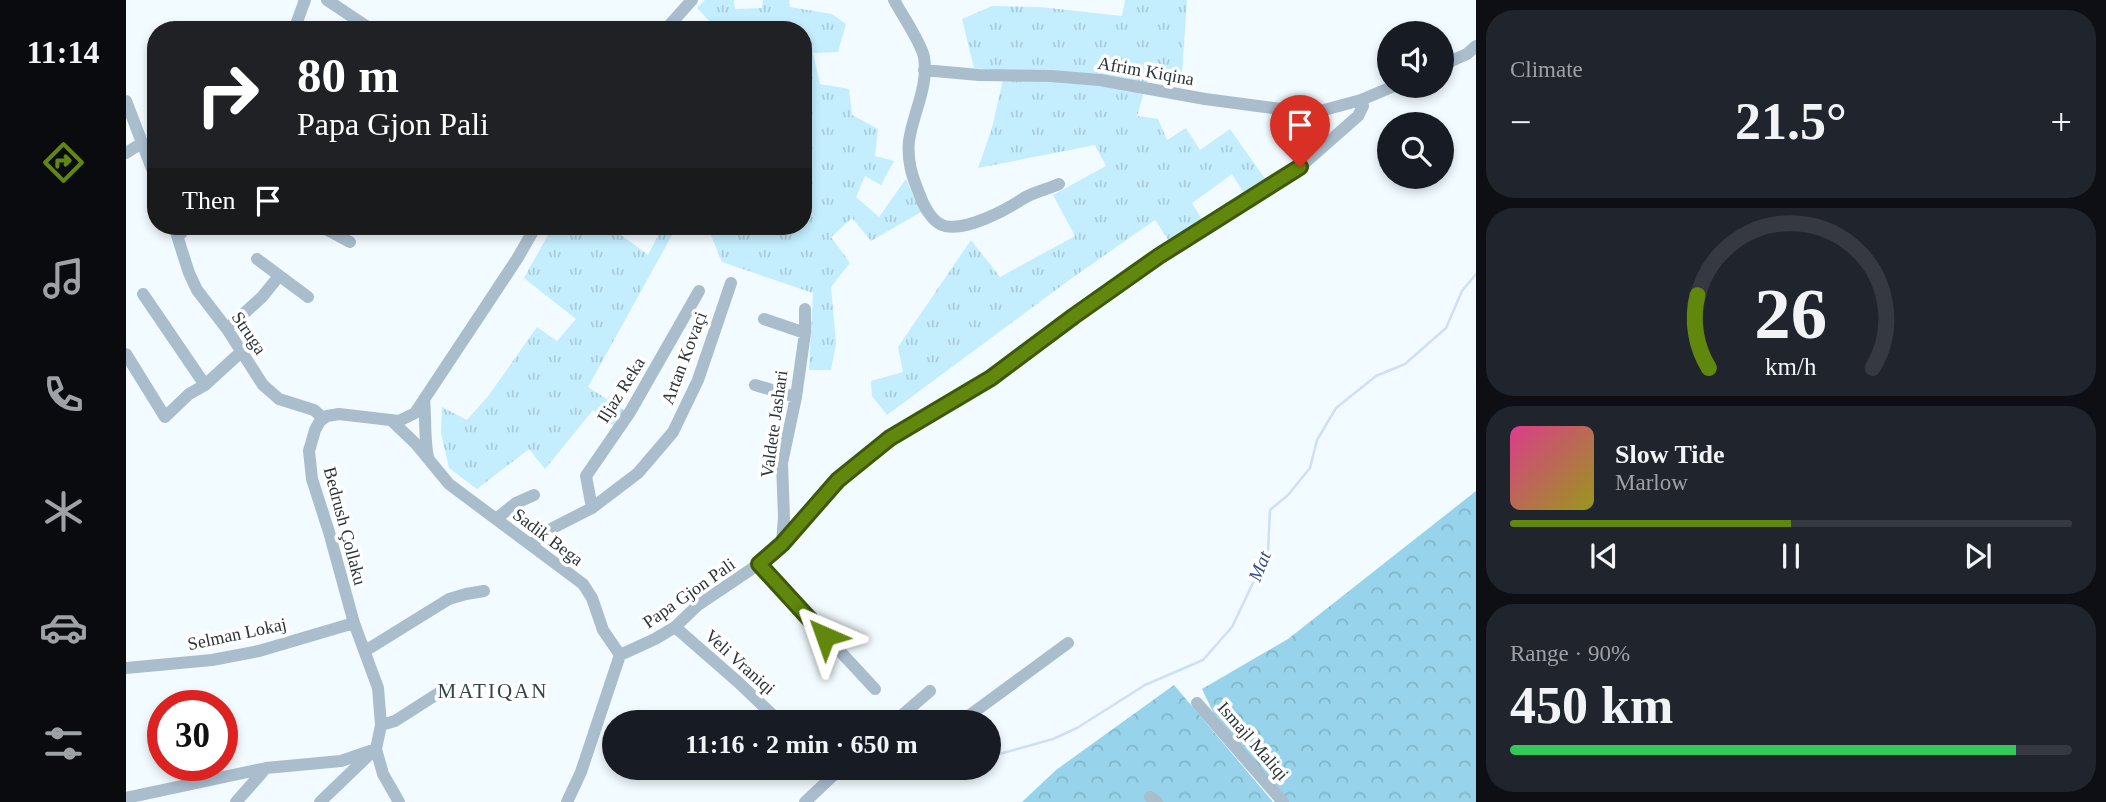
<!DOCTYPE html>
<meta charset="utf-8">
<style>
body{margin:0;font-family:"Times New Roman",serif;background:#20242c;color:#f1f3f6;height:100vh;display:flex;flex-direction:column;font-size:26px;white-space:nowrap}
*{box-sizing:border-box;margin:0}
p{font-size:23px;color:#9ea1a6}
.icon{flex:none;width:38px;height:38px;fill:none;stroke:currentColor;stroke-width:2;stroke-linecap:round;stroke-linejoin:round}
.map{position:relative;flex:1;overflow:hidden}
.panel{display:flex;flex-direction:column;gap:10px;padding:10px;background:#0d0f14;width:630px}
.panel>*{flex:none}
.hud{position:absolute;left:21px;top:21px;width:665px;height:214px;border-radius:28px;box-shadow:0 4px 10px #0003;background:#202124;color:#fff;overflow:hidden}
.fabs{position:absolute;left:1251px;top:21px;display:grid;gap:14px}
.fabs a{display:grid;place-items:center;width:77px;height:77px;border-radius:50%;background:#171b24;box-shadow:0 4px 10px #0003;font-size:35px}
.speed{position:absolute;left:21px;top:690px;display:flex;gap:14px;font-size:35px;font-weight:700;text-align:center}
.speed>*{display:grid;place-content:center;width:91px;height:91px;border-radius:50%;background:#171b24;box-shadow:0 4px 10px #0003;line-height:1}
.speed .limit{border:10px solid #d22;background:#fff;color:#111}
.pin{position:absolute;display:grid;place-items:center;width:60px;height:60px;color:#fff;margin:-72px -30px;border-radius:50% 50% 50% 0;rotate:-45deg;box-shadow:0 0 7px #0007}
.pin .icon{rotate:45deg}
.me{position:absolute;width:77px;margin:-38px;rotate:317deg;stroke-linejoin:round;filter:drop-shadow(0 0 5px #0008)}
.turn{display:flex;align-items:center;gap:24px;height:147px;padding:0 35px;font-size:32px}
.turn .icon{width:91px;height:91px;stroke-width:2.5}
.turn b{display:block;font-size:49px;line-height:60px}
.then{display:flex;align-items:center;height:66px;padding:0 35px;background:#0003;gap:14px;font-size:26px}
.big{font-size:52px;font-weight:700;line-height:1.1}
.panel .tile{flex:1;display:flex;flex-direction:column;justify-content:center;gap:10px;min-width:0;padding:0 24px;border-radius:28px;background:#20242c}
.panel .dial{align-items:center;gap:0}
.dial svg{height:182px;overflow:visible;fill:none;stroke:#363941;stroke-width:7;stroke-linecap:round;text-anchor:middle}
.dial text{fill:#f1f3f6;stroke:none}
.song{display:flex;align-items:center;gap:21px}
.cover{width:84px;height:84px;border-radius:10px;background:linear-gradient(135deg,hsl(330 70% 55%),hsl(60 70% 35%))}
.played{height:7px;border-radius:4px;background:linear-gradient(90deg,#61870c 50%,#363941 50%)}
.keys{display:flex;justify-content:space-around;direction:ltr}
.heat{display:flex;justify-content:space-between;align-items:center;font-size:38px;direction:ltr}
.charge{height:10px;border-radius:5px;background:linear-gradient(90deg,#34c759 90%,#363941 0)}
.trip{position:absolute;left:476px;top:710px;width:399px;height:70px;border-radius:35px;background:#171b24;box-shadow:0 4px 10px #0003;font-weight:700;line-height:70px;text-align:center}
main{display:flex;flex:1;min-height:0}
.dock{display:flex;flex-direction:column;width:126px;justify-content:space-around;align-items:center;background:#090b0e;color:#9ea1a6}
.dock .icon{width:49px;height:49px}
.dock .active{color:#61870c}
.dock b{font-size:32px;color:#f1f3f6}
.map>svg:first-child{display:block}
.grass{fill:url(#grass-tufts)}
.forest{fill:url(#forest-crowns)}
.lines{fill:none;stroke-linecap:round;stroke-linejoin:round}
.stream{stroke:#cfdef9;stroke-width:2.5}
.minor{stroke:#aabdcd;stroke-width:12}
.route-casing{stroke:#3f5808;stroke-width:18}
.route{stroke:#61870c;stroke-width:12}
.labels{text-anchor:middle;stroke-width:7;stroke-linejoin:round;paint-order:stroke}
.street-label{font-size:18px;fill:#2b3437;stroke:#fff}
.water-label{font-size:19px;font-style:italic;fill:#324f87;stroke:#fff}
.quarter-label{font-size:21px;letter-spacing:2px;fill:#32454c;stroke:#fff}
</style>
<main>
<nav class="dock">
<b>11:14</b>
<svg class="icon active" aria-label="directions" viewBox="0 0 24 24"><path d="M12 3l9 9-9 9-9-9zM9 14v-3h6M13 9l2 2-2 2"/></svg>
<svg class="icon" aria-label="music" viewBox="0 0 24 24"><path d="M9 18V5l10-2v13"/><circle cx="6" cy="18" r="3"/><circle cx="16" cy="16" r="3"/></svg>
<svg class="icon" aria-label="phone" viewBox="0 0 24 24"><path d="M5 4h4l2 5-3 2q2 4 5 5l2-3 5 2v4C11 20 4 13 5 4z"/></svg>
<svg class="icon" aria-label="climate" viewBox="0 0 24 24"><path d="M12 3v18M4 7l16 10M4 17L20 7"/></svg>
<svg class="icon" aria-label="car" viewBox="0 0 24 24"><path d="M5 17H2v-5l4-1 3-4h7l3 4 3 1v5h-3M9 17h6M6 11h13"/><circle cx="7" cy="17" r="2"/><circle cx="17" cy="17" r="2"/></svg>
<svg class="icon" aria-label="filters" viewBox="0 0 24 24"><path d="M4 7h16M4 17h16"/><circle cx="9" cy="7" r="2"/><circle cx="15" cy="17" r="2"/></svg>
</nav>
<div class="map">
<svg width="1350" height="802" viewBox="0 0 1350 802">
<defs>
<pattern id="grass-tufts" width="24" height="20" patternUnits="userSpaceOnUse" patternTransform="scale(1.75)"><rect width="24" height="20" fill="#c4edfd"/><path d="M3 7l-1-3M5 7V3M7 7l1-3M15 17l-1-3M17 17v-4M19 17l1-3" fill="none" stroke="#a9ccd9"/></pattern>
<pattern id="forest-crowns" width="20" height="18" patternUnits="userSpaceOnUse" patternTransform="scale(1.75)"><rect width="20" height="18" fill="#97d3ea"/><path d="M2 6a3 3 0 1 1 6 0M12 15a3 3 0 1 1 6 0" fill="none" stroke="#82b6c9"/></pattern>
</defs>
<rect width="100%" height="100%" fill="#f2fbff"/>
<path class="grass" d="M 579,0 L 608,0 L 609,9 L 636,8 L 637,0 L 663,0 L 664,7 L 706,14 L 720,24 L 712,52 L 687,53 L 694,84 L 723,89 L 726,115 L 752,129 L 749,156 L 768,161 L 755,185 L 739,176 L 730,197 L 753,217 L 780,179 L 795,212 L 745,241 L 726,218 L 705,237 L 724,263 L 705,287 L 710,344 L 705,370 L 683,370 L 687,293 L 596,262 L 581,226 L 677,226 L 677,30 L 592,30 L 571,8 Z
M 999,0 L 1061,0 L 1055,88 L 1023,74 L 1011,116 L 1032,119 L 1041,140 L 1060,128 L 1074,150 L 1104,129 L 1142,183 L 1121,198 L 1106,174 L 1066,203 L 1078,223 L 1045,244 L 1029,220 L 946,278 L 761,415 L 746,396 L 745,381 L 777,372 L 772,347 L 845,240 L 874,277 L 949,236 L 927,195 L 980,166 L 969,145 L 852,168 L 866,128 L 879,71 L 848,68 L 836,19 L 866,6 L 914,7 L 996,16 Z
M 427,226 L 455,226 L 465,233 L 471,226 L 483,226 L 522,255 L 536,228 L 532,226 L 551,226 L 462,387 L 498,410 L 489,427 L 467,410 L 419,469 L 403,449 L 351,489 L 323,468 L 315,433 L 316,407 L 341,420 L 363,395 L 411,327 L 431,341 L 450,319 L 398,278 Z"/>
<path class="forest" d="M 1350,491 L 1350,802 L 1162,802 L 1087,712 L 1076,689 L 1162,639 Z
M 1048,685 L 1147,802 L 896,802 L 930,770 Z"/>
<g class="lines">
<path class="stream" d="M 870,755 L 927,739 L 951,728 L 1019,685 L 1077,660 L 1106,627 L 1136,564 L 1142,551 L 1144,510 L 1162,495 L 1184,468 L 1191,440 L 1210,408 L 1250,376 L 1279,364 L 1320,328 L 1336,291 L 1350,274"/>
<path class="minor" d="M 201,0 L 246,30
M 768,0 C 776,15 795,42 798,57 C 803,86 787,113 783,141 C 781,161 786,176 793,193 C 797,205 806,223 819,226 C 841,231 880,210 898,198 C 908,192 922,189 933,184
M 168,30 L 179,0
M 539,30 L 566,0
M 1316,65 L 1341,54 L 1350,46
M 798,70 L 853,75 L 925,76 L 974,80 L 1079,99 L 1177,112 L 1198,110 L 1235,100 L 1268,86
M 0,101 L 30,179
M 0,153 L 16,143
M 48,226 L 63,273 L 71,290 L 101,329 L 137,385 L 153,399 L 188,410 L 197,418
M 194,226 L 224,242
M 52,237 L 61,226
M 131,259 L 182,297
M 17,294 L 79,385
M 638,319 L 679,333
M 101,329 L 136,297 L 153,276
M 0,354 L 39,417 L 63,394 L 79,385 L 115,352
M 629,385 L 670,397
M 298,399 C 300,419 298,438 302,457
M 266,421 L 290,444 L 323,484 L 457,584 L 466,598 L 477,630 L 494,655
M 466,508 L 460,476 L 504,412 L 573,291
M 370,519 L 390,503 L 408,495
M 656,544 L 658,517 L 656,463 L 670,397 L 679,333 L 679,309
M 405,545 L 421,531 L 466,508 L 512,473 L 547,432 L 572,380 L 605,283
M 633,564 L 749,689
M 549,627 L 612,682 L 655,723
M 239,651 L 323,599 L 340,594 L 358,591
M 0,668 L 86,660 L 133,651 L 228,623
M 1071,703 L 1157,802
M 767,723 L 804,691
M 833,723 L 942,643
M 255,725 L 269,721 L 319,689
M 1024,797 L 1031,802
M 0,798 L 140,768 L 215,761 L 250,749
M 110,802 L 140,768
M 194,802 L 244,754
M 273,802 L 257,774 L 250,749 L 255,725 L 252,688 L 228,623 L 203,532 L 186,479 L 183,451 L 189,430 L 194,421 L 201,416 L 213,414 L 273,421 L 289,413 L 391,259 L 410,226
M 441,802 L 455,772 L 494,655 L 529,639 L 549,627 L 572,605 L 633,564 L 656,544 L 712,480 L 764,438 L 865,378 L 948,316 L 1033,256 L 1174,167 L 1232,116 L 1237,106 L 1235,100
M 679,802 L 715,768"/>
</g>
<g class="lines">
<defs>
<path id="route" d="M 699,636 L 633,564 L 656,544 L 712,480 L 764,438 L 865,378 L 948,316 L 1033,256 L 1174,167"/>
</defs>
<use href="#route" class="route-casing"/>
<use href="#route" class="route"/>
</g>
<g class="labels">
<g class="street-label">
<text transform="translate(1020 71) rotate(10)" y="6">Afrim Kiqina</text>
<text transform="translate(123 333) rotate(56)" y="6">Struga</text>
<text transform="translate(558 358) rotate(-69)" y="6">Artan Kovaçi</text>
<text transform="translate(495 390) rotate(-58)" y="6">Iljaz Reka</text>
<text transform="translate(648 424) rotate(-82)" y="6">Valdete Jashari</text>
<text transform="translate(219 526) rotate(75)" y="6">Bedrush Çollaku</text>
<text transform="translate(422 537) rotate(37)" y="6">Sadik Bega</text>
<text transform="translate(563 593) rotate(-35)" y="6">Papa Gjon Pali</text>
<text transform="translate(111 634) rotate(-12)" y="6">Selman Lokaj</text>
<text transform="translate(614 662) rotate(42)" y="6">Veli Vraniqi</text>
<text transform="translate(1127 741) rotate(49)" y="6">Ismajl Maliqi</text>
</g>
<g class="water-label">
<text transform="translate(1133 566) rotate(-68)" y="7">Mat</text>
</g>
<g class="quarter-label">
<text x="367" y="698">MATIQAN</text>
</g>
</g>
</svg>
<div class="fabs">
<a><svg class="icon" aria-label="sound" viewBox="0 0 24 24"><path d="M4 9h4l5-4v14l-5-4H4zM17 9q2 3 0 6"/></svg></a>
<a><svg class="icon" aria-label="search" viewBox="0 0 24 24"><circle cx="10" cy="10" r="6"/><path d="M15 15l6 6"/></svg></a>
</div>
<div class="speed"><div class="limit">30</div></div>
<div class="pin" style="left:1174px;top:167px;background:#d93025"><svg class="icon" aria-label="arrive" viewBox="0 0 24 24"><path d="M6 21V4h12l-3 4 3 4H6"/></svg></div>
<svg class="me" style="left:699px;top:636px" viewBox="-20 -20 40 40"><path d="M0-17L14 15 0 8-14 15z" fill="#61870c" stroke="#fff" stroke-width="4"/></svg>
<div class="trip">11:16 · 2 min · 650 m</div>
<div class="hud">
<div class="turn"><svg class="icon" aria-label="right" viewBox="0 0 24 24"><path d="M7 20v-9h11M14 6l5 5-5 5"/></svg><div><b>80 m</b>Papa Gjon Pali</div></div>
<div class="then">Then<svg class="icon" aria-label="arrive" viewBox="0 0 24 24"><path d="M6 21V4h12l-3 4 3 4H6"/></svg></div>
</div>
</div>
<section class="panel">
<div class="tile"><p>Climate</p>
<div class="heat"><a>−</a><b class="big">21.5°</b><a>+</a></div>
</div>
<div class="tile dial"><svg viewBox="0 0 100 80">
<path d="M14 69A42 42 0 1 1 86 69"/>
<path d="M14 69A42 42 0 0 1 9 37" stroke="#61870c"/>
<text x="50" y="56" font-size="32" font-weight="700">26</text>
<text x="50" y="72" font-size="11">km/h</text>
</svg></div>
<div class="tile">
<div class="song"><i class="cover"></i><div><b>Slow Tide</b><p>Marlow</p></div></div>
<div class="played"></div>
<div class="keys"><svg class="icon" aria-label="previous" viewBox="0 0 24 24"><path d="M18 5L8 12l10 7zM5 5v14"/></svg><svg class="icon" aria-label="pause" viewBox="0 0 24 24"><path d="M8 5v14M16 5v14"/></svg><svg class="icon" aria-label="next" viewBox="0 0 24 24"><path d="M6 5l10 7-10 7zM19 5v14"/></svg></div>
</div>
<div class="tile"><p>Range · 90%</p><b class="big">450 km</b><div class="charge"></div></div>
</section>
</main>
